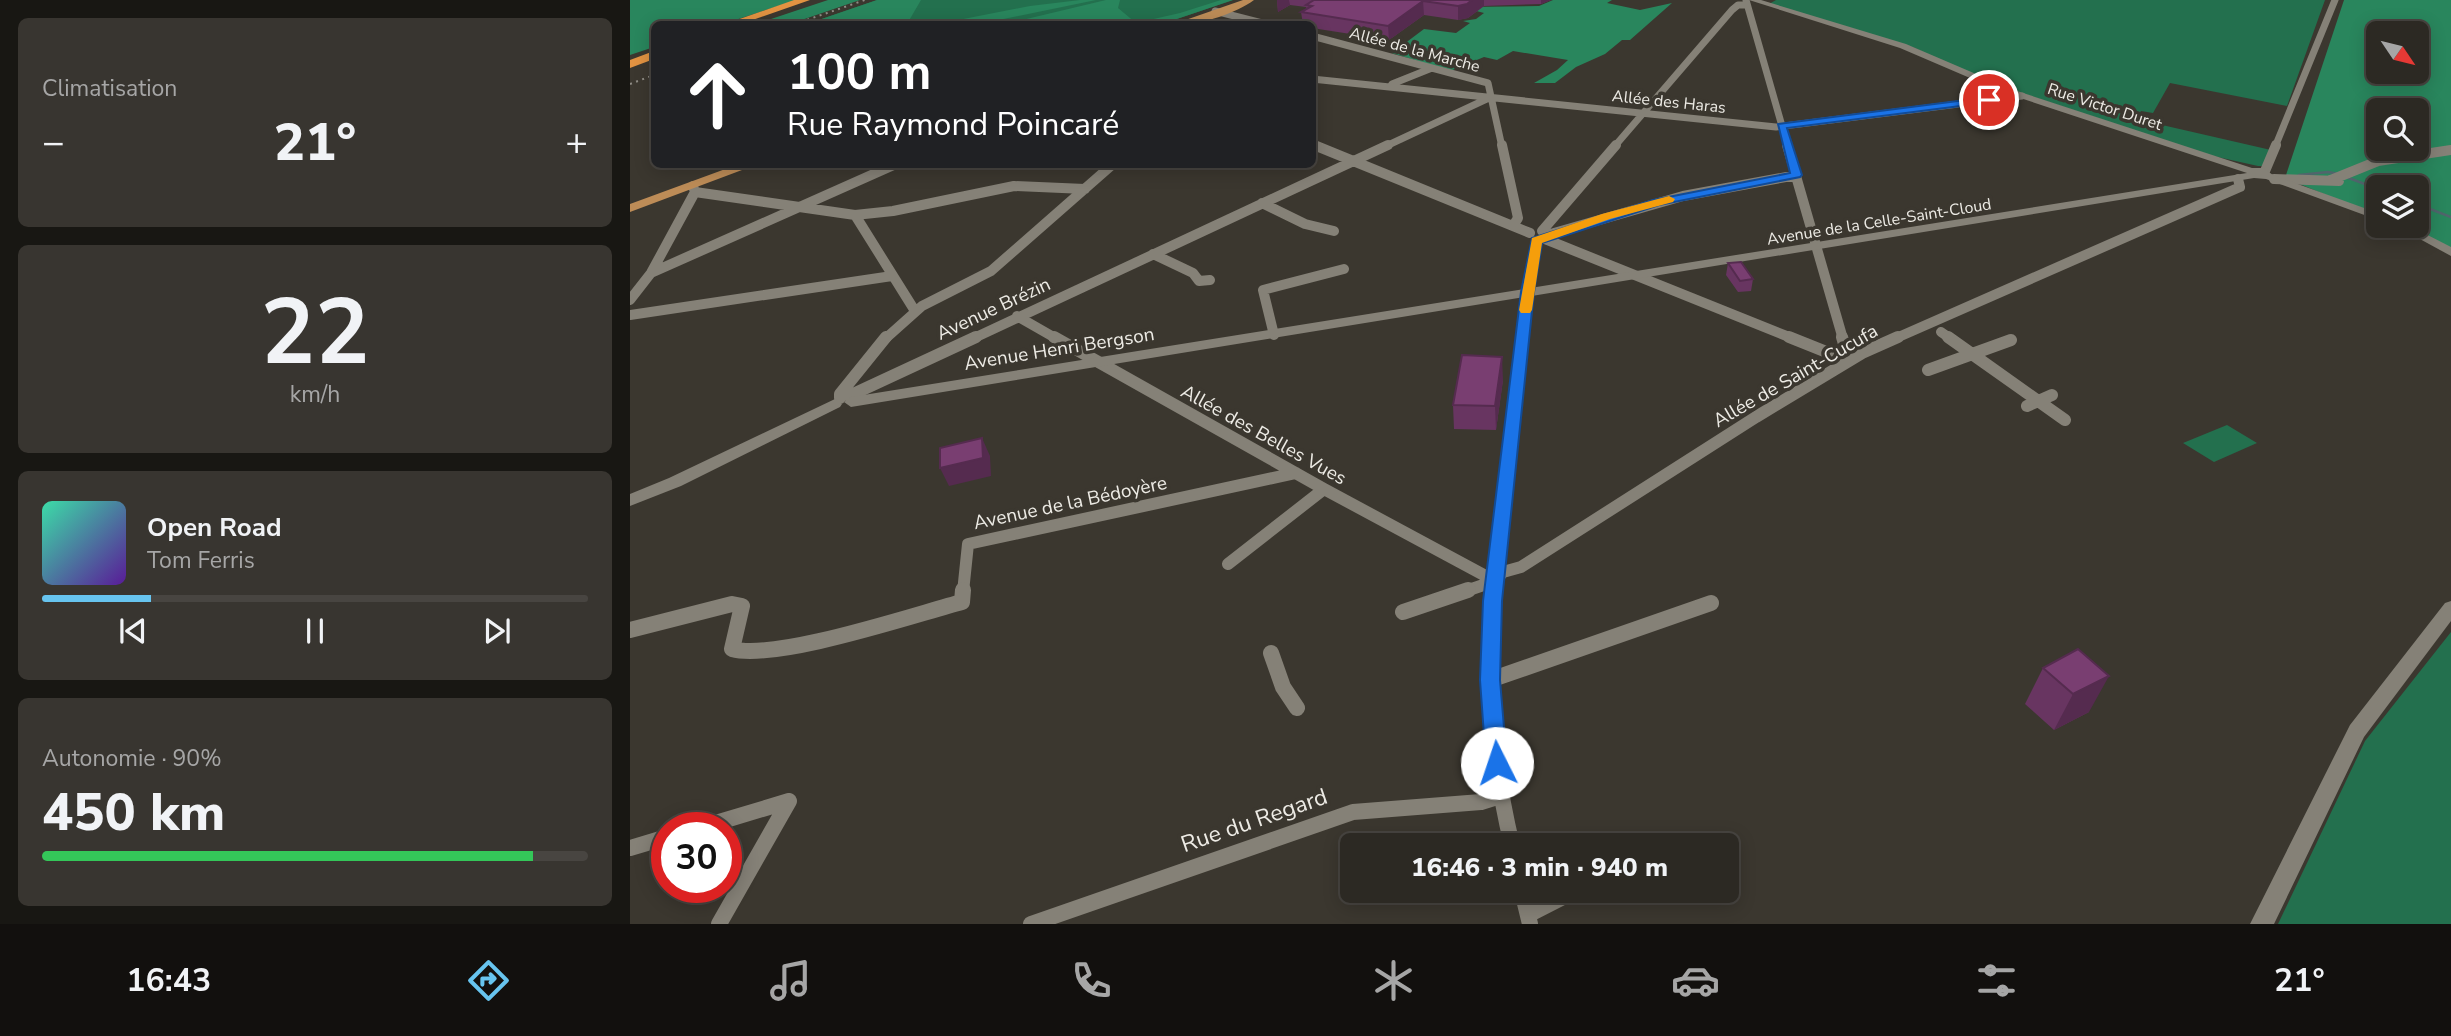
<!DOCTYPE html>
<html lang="fr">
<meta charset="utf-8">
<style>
body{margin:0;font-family:"Nunito Sans",sans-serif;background:#383530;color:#f1f3f6;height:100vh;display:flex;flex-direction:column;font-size:26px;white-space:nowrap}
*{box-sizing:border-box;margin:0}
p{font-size:23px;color:#a6a6a6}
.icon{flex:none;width:38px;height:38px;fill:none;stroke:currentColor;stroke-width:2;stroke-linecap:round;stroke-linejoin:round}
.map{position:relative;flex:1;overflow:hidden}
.panel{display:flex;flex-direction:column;gap:18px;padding:18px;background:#181713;width:630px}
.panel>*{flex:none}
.top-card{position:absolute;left:21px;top:21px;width:665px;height:147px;border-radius:10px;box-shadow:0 4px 18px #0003,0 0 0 2px #484541;background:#202124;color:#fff;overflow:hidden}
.needle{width:46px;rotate:125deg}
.tools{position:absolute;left:1736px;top:21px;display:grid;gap:14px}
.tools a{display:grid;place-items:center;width:63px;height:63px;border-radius:10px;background:#2c2923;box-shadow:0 4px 18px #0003,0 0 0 2px #484541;font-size:35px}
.speed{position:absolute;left:21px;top:812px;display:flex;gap:14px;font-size:35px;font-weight:700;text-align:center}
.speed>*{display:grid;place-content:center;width:91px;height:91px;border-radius:50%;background:#2c2923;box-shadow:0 4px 18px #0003,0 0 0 2px #484541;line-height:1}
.speed .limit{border:10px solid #d22;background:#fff;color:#111}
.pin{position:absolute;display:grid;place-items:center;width:60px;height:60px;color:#fff;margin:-30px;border:4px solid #fff;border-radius:50%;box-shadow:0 2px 7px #0007}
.me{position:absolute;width:77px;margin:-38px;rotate:356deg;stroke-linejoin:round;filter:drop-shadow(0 0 5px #0008)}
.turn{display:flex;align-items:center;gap:24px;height:147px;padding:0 21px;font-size:32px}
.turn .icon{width:91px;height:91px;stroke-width:2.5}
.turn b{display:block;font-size:49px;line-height:60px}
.big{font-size:52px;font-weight:800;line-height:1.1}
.panel .tile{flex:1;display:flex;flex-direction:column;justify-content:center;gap:10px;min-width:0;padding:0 24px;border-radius:10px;background:#383530}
.panel .dial{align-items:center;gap:0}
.dial b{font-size:91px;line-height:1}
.song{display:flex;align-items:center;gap:21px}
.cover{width:84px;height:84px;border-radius:10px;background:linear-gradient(135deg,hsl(160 70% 55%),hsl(270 70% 35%))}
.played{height:7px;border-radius:4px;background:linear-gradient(90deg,#67c4ef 20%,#484541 20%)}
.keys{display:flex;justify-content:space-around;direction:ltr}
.heat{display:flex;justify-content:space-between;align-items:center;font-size:38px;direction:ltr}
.charge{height:10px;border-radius:5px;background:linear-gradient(90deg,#34c759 90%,#484541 0)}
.trip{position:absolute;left:710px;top:833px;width:399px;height:70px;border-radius:10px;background:#2c2923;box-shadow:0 4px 18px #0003,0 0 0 2px #484541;font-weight:800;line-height:70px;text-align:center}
.menu{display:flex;height:112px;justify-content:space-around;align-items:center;background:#12100e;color:#a6a6a6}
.menu .icon{width:49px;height:49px}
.menu .active{color:#67c4ef}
.menu b{font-size:32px;color:#f1f3f6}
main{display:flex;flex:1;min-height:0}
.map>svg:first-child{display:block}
.green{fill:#23704e}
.forest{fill:#29865d;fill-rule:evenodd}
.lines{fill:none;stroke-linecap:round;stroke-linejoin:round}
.stream{stroke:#50656c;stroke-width:2.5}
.minor-far3{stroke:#858177;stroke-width:7}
.minor-far2{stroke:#858177;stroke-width:10}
.minor-far1{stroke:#858177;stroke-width:12}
.minor{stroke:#858177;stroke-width:16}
.tertiary{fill:#858177;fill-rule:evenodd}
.primary{fill:#bd8c57;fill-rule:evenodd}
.motorway{fill:#e29342;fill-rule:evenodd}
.rail{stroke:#908d86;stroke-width:2;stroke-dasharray:2 4.5;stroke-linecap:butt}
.wall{fill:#683561}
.shaded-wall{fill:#552b4f}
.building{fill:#793e71;stroke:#552b4f;stroke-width:2}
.route{fill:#1a73e8;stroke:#114b97;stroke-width:2}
.slow{fill:#f59e0b}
.labels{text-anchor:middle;stroke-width:7;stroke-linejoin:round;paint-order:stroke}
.far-street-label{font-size:16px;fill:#edebe5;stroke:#3b372f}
.street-label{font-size:19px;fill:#edebe5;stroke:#3b372f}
.near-street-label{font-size:23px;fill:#edebe5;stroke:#3b372f}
</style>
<main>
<section class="panel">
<div class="tile"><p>Climatisation</p>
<div class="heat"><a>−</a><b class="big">21°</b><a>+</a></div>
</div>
<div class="tile dial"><b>22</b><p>km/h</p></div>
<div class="tile">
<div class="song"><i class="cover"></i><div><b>Open Road</b><p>Tom Ferris</p></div></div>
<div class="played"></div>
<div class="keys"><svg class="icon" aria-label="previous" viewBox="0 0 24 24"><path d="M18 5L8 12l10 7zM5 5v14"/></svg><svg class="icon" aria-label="pause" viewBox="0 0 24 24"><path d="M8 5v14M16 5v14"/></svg><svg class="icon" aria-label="next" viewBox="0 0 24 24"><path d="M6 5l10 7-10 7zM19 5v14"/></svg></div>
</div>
<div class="tile"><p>Autonomie · 90%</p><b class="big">450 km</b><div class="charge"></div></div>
</section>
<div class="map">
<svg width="1821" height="924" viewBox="0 0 1821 924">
<rect width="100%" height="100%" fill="#3b372f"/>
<path class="green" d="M 247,0 L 603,0 L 532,24 L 177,24 Z
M 1146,0 L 1695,0 L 1657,106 L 1540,83 L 1523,113 L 1511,111 L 1506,119 L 1641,150 L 1634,166 L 1628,166 L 1583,156 L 1346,78 L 1285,48 L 1139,4 Z
M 1597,425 L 1627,443 L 1584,462 L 1553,443 Z
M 1821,632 L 1821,924 L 1648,924 L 1735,741 Z"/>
<path class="forest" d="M 0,0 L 167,0 L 93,24 L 24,24 L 24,47 L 0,55 Z
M 198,0 L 230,0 L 160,24 L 126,24 Z
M 247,0 L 291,0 L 277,24 L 177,24 Z
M 450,0 L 466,0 L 349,24 L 308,24 L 400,6 Z
M 476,0 L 490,0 L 488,8 L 506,23 L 550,13 L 591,0 L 603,0 L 532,24 L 376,24 Z
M 923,0 L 982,0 L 977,3 L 1010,10 L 1042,3 L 1000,40 L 992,40 L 975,54 L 946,67 L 925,83 L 904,83 L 927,70 L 938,60 L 883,51 L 867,60 L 854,57 L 820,71 L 762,53 L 794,29 L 826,33 L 840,23 L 833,21 L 846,19 L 854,13 L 835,8 L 839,7 L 909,6 Z
M 1714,0 L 1821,0 L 1821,252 L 1772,226 L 1787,226 L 1787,187 L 1748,187 L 1748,216 L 1655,178 ZM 1748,33 L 1787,33 L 1787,72 L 1748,72 ZM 1748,110 L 1787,110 L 1787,149 L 1748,149 Z"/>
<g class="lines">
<path class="stream" d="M 1669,175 L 1698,172 L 1709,174
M 1716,177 L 1748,189
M 1787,204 L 1821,217"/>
<path class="minor-far3" d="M 1116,0 L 1158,147
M 585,11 L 636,24
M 682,36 L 858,83 L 872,147
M 682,79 L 1146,127 L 1392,96
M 762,84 L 802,68
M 682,144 L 689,147
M 754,147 L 861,97
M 984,147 L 1102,10 L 1108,5 L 1116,5
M 1645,147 L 1705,0"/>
<path class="minor-far2" d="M 684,145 L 900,233
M 872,145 L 888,218 L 883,226
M 1157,145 L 1213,339
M 1635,171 L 1646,145
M 1644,179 L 1709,181
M 1701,180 L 1748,161 L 1821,150
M 65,192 L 225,215 L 285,311
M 632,203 L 675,224 L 704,231
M 225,215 L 263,211 L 384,186 L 455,189
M 912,231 L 986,145
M 917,235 L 1053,196 L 1167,175
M 915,239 L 1164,339
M 523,254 L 563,273 L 569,281 L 580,280
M 21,273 L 266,164
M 0,300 L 21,273 L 65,192 L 63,186
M 0,315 L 262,276
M 387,316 L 427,339
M 1311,332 L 1321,339
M 644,335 L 633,290 L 714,269
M 255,339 L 292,306 L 361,271 L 483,164
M 342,339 L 758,145
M 893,339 L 906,241
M 1264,339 L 1610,187 L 1608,179"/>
<path class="minor-far1" d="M 424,337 L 694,489 L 865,581
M 1159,337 L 1219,361
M 1212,337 L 1219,361
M 1318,337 L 1435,420
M 1298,370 L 1381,340
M 219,396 L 346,337
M 210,398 L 210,394 L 256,337
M 1397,406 L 1422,395
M 598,564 L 694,489
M 865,581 L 873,572 L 891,567 L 1126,417 L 1232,353 L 1268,337
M 333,592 L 338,544 L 666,473
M 833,592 L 865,581
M 864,592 L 893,337"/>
<path class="minor" d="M 864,590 C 855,675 862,762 882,845
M 773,612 L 838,590
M 0,630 L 102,604 L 112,606 L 102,649 C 146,661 283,615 332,602 L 333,590
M 641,653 L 653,687 L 667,708
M 860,680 L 1081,603
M 69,828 L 159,801
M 1034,845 L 1044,840
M 0,848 L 37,837
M 892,891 L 900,924
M 898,915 L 945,891
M 89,924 L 159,801
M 401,924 L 723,812 L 851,802 L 870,796"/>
<path class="tertiary" d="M 1119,0 L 1131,0 L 1276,44 L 1381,89 L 1622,168 L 1633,168 L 1643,175 L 1748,213 L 1748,220 L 1636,179 L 1624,178 L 221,407 L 214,402 L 221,397 L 1617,173 L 1375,93 L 1270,48 Z
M 1766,226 L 1780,226 L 1821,247 L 1821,256 Z
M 205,399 L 212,404 L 210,407 L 51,486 L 0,506 L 0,494 L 39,478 Z
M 1821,601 L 1821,621 L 1734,737 L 1644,924 L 1620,924 L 1720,725 L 1815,603 Z"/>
<path class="primary" d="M 613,0 L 624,0 C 605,14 568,26 544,24 Z
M 109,164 L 128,164 L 0,212 L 0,204 Z"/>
<path class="motorway" d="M 164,0 L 180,0 L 111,24 L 95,24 Z
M 24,51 L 24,59 L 0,68 L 0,60 Z"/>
<path class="rail" d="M 165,24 L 235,0
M 0,84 L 24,75"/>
</g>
<path class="wall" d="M 647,0 L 921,0 L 911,4 L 854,6 L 838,18 L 828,20 L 794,15 L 759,40 L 682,28 L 682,24 L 673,24 L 671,12 L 677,9 L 676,7 L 660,5 L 648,12 Z
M 1098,263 L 1123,279 L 1121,291 L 1108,292 L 1096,275 Z
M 873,380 L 866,430 L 824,429 L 823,405 Z
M 1448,649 L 1459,712 L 1424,730 L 1395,704 L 1413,668 Z"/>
<path class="shaded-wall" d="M 647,0 L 659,0 L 660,5 L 648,12 Z
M 842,0 L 854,0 L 854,6 L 838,18 L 828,20 L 828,6 Z
M 911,0 L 921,0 L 911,4 Z
M 793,1 L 794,15 L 759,40 L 758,26 Z
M 872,357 L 873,380 L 866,430 L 865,406 Z
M 352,438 L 360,456 L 361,476 L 319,486 L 310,468 Z
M 1479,676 L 1459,712 L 1424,730 L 1443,694 Z"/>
<path class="building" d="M 684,0 L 842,0 L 837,4 L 828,6 L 793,1 L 758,26 L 671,12 L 682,6 L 676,5 Z
M 1111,262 L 1123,279 L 1110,281 L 1098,263 Z
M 832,355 L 872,357 L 865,406 L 823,405 Z
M 352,438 L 353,458 L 310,468 L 310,448 Z
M 1448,649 L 1479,676 L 1443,694 L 1413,668 Z"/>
<path class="route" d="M 1359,97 L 1362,98 L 1362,102 L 1157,128 L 1172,175 L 1170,177 L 1029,205 L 912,243 L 904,292 L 872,601 L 870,680 L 877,763 L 874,769 L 867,772 L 859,769 L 856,763 L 850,680 L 853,601 L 891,292 L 902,238 L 1023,200 L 1160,173 L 1148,124 Z"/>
<path class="slow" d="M 1039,196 L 1045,199 L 1043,202 L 980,219 L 912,243 L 902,310 L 900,313 L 891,313 L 889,310 L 902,238 L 972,214 Z"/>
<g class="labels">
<g class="far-street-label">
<text transform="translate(785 49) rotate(15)" y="6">Allée de la Marche</text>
<text transform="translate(1039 101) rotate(6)" y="6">Allée des Haras</text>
<text transform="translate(1475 106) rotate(18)" y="6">Rue Victor Duret</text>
<text transform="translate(1249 221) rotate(-9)" y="6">Avenue de la Celle-Saint-Cloud</text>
</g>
<g class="street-label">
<text transform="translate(363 308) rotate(-25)" y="7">Avenue Brézin</text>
<text transform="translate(429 348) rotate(-9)" y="7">Avenue Henri Bergson</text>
<text transform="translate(1165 375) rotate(-30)" y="7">Allée de Saint-Cucufa</text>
<text transform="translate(634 434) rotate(29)" y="7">Allée des Belles Vues</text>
<text transform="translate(440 502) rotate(-12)" y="7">Avenue de la Bédoyère</text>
</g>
<g class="near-street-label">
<text transform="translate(624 820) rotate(-19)" y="8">Rue du Regard</text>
</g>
</g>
</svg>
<div class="tools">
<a><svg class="needle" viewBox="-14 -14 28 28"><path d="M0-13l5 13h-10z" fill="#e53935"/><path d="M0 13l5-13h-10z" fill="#a6a6a6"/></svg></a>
<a><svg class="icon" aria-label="search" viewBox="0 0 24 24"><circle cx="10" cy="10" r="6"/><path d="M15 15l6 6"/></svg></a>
<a><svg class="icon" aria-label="layers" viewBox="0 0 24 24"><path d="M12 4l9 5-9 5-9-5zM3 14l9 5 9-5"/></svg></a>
</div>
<div class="speed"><div class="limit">30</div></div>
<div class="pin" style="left:1359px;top:100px;background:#d93025"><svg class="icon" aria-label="arrive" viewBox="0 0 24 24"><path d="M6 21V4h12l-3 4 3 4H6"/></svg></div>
<svg class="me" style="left:867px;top:763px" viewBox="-20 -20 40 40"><circle r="19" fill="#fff"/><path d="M0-13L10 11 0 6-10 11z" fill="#1a73e8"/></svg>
<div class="trip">16:46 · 3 min · 940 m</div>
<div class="top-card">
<div class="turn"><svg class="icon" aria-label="ahead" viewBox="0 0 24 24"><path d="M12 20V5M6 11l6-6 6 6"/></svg><div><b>100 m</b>Rue Raymond Poincaré</div></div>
</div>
</div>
</main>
<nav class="menu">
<b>16:43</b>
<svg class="icon active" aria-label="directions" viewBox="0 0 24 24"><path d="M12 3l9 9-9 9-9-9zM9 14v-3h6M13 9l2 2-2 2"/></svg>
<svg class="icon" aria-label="music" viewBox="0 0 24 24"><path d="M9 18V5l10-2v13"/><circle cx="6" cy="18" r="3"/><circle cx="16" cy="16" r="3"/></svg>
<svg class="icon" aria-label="phone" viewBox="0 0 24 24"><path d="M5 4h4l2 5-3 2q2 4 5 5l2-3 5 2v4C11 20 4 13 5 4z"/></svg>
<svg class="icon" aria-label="climate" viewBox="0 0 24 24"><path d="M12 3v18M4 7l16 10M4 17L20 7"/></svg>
<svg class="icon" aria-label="car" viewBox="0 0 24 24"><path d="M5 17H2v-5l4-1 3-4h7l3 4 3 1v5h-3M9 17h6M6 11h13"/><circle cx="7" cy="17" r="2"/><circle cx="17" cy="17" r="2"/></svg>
<svg class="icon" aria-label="filters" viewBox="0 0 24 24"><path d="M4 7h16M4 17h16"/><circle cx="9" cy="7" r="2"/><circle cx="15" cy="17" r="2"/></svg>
<b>21°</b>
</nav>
